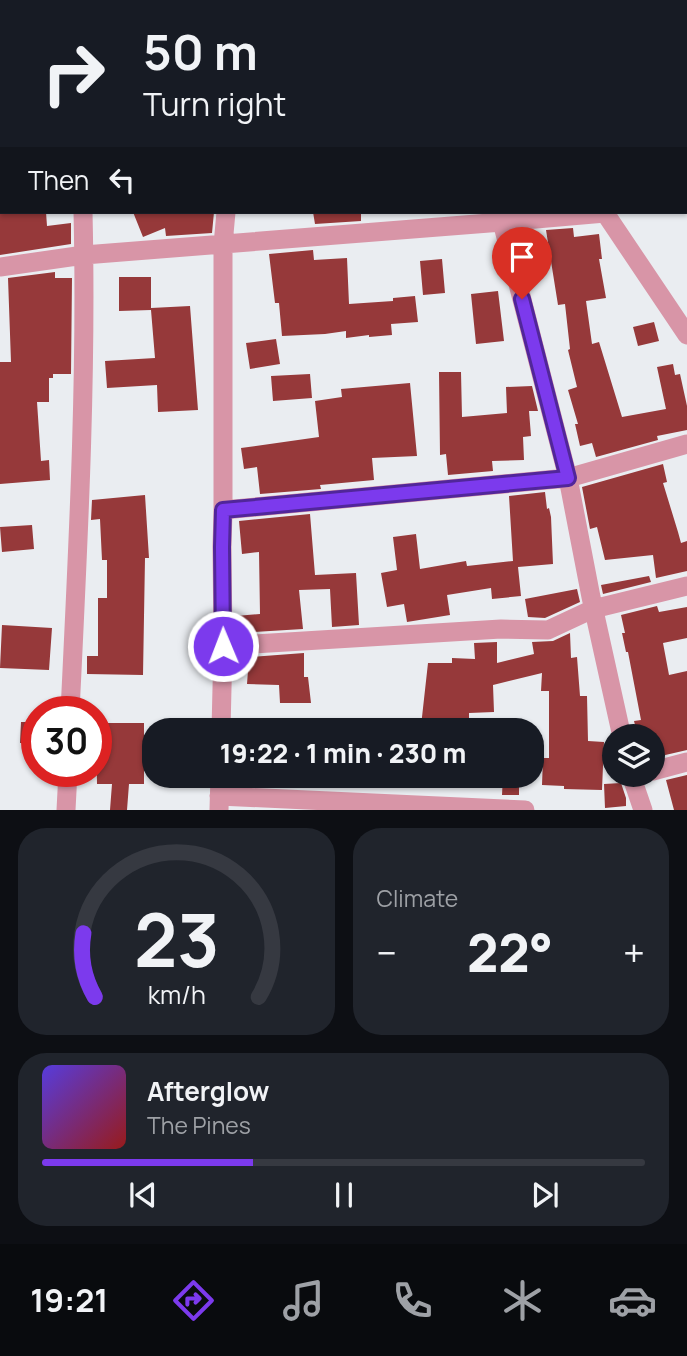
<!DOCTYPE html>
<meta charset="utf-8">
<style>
body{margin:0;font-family:Manrope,sans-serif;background:#20242c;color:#f1f3f6;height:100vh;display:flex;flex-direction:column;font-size:26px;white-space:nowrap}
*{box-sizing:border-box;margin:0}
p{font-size:23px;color:#9ea1a6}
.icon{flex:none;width:38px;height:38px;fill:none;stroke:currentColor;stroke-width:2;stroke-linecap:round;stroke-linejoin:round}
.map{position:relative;height:810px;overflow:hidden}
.details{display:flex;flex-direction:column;gap:18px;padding:18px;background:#0d0f14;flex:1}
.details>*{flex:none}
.top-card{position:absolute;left:0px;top:0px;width:688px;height:214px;box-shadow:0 2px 5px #0004;background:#171b24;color:#f1f3f6;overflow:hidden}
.controls{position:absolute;left:602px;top:724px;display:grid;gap:14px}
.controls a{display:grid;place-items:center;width:63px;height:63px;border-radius:50%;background:#171b24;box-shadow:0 2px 5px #0004;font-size:35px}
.speed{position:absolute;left:21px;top:696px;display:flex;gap:14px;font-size:35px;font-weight:700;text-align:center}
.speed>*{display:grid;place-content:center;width:91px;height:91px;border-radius:50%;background:#171b24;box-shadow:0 2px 5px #0004;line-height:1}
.speed .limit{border:10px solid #d22;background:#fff;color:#111}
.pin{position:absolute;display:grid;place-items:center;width:60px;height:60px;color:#fff;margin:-72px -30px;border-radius:50% 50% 50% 0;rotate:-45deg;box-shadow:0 0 7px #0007}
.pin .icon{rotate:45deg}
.me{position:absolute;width:77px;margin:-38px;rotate:359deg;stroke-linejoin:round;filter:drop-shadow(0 0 5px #0008)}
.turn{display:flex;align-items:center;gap:24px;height:147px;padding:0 28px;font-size:32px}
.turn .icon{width:91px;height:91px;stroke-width:2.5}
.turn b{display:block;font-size:49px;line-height:60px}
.then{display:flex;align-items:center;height:66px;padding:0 28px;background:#0003;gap:14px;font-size:26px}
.big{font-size:52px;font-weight:800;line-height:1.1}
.details .tile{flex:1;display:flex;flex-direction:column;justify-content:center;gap:10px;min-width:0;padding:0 24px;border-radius:28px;background:#20242c}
.details .dial{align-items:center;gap:0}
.dial svg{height:182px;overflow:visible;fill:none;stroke:#363941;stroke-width:7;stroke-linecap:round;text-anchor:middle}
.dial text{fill:#f1f3f6;stroke:none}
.song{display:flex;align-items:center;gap:21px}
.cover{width:84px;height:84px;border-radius:10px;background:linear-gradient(135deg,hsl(250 70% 55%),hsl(0 70% 35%))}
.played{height:7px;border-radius:4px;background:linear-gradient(90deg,#7c3aed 35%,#363941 35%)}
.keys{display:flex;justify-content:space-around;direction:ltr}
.heat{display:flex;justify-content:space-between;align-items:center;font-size:38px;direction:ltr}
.details .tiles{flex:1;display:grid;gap:18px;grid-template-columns:1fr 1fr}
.tile:last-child{grid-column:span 2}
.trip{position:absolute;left:142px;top:718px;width:402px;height:70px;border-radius:28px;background:#171b24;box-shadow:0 2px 5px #0004;font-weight:800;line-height:70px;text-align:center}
.tab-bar{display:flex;height:112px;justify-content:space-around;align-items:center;background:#090b0e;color:#9ea1a6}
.tab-bar .icon{width:49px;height:49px}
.tab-bar .current{color:#7c3aed}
.tab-bar b{font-size:32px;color:#f1f3f6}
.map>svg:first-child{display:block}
.building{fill:#96393a}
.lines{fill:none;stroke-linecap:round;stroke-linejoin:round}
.minor{stroke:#d895a7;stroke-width:19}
.route-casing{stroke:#51269a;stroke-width:18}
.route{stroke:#7c3aed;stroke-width:12}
</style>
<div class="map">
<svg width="687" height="810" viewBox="0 0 687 810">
<rect width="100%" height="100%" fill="#eaedf1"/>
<path class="building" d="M 0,212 L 46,212 L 47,226 L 71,223 L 71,244 L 0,255 Z
M 133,212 L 214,212 L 212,233 L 166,236 L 165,228 L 143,237 Z
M 313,212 L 361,212 L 361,221 L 315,224 Z
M 573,228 L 574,237 L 599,234 L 602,259 L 599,259 L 606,298 L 586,301 L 592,344 L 599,342 L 622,417 L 666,409 L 657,367 L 673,364 L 675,375 L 680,374 L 687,406 L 687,430 L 657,436 L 658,440 L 596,457 L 592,443 L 580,446 L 575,424 L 578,424 L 568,390 L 577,387 L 568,350 L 570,349 L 565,304 L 558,305 L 546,230 Z
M 313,250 L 314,260 L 347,258 L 349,304 L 393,301 L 393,298 L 415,296 L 418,322 L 391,324 L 392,335 L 369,337 L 369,335 L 346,338 L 346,331 L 325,334 L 282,336 L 279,303 L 275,303 L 269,254 Z
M 442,259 L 445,293 L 423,295 L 420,261 Z
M 55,272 L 55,278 L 72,278 L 71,374 L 53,374 L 53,378 L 49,378 L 49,402 L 37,402 L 41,461 L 49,460 L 50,480 L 0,484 L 0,362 L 11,362 L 8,278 Z
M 119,277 L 151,277 L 151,308 L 190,306 L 198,410 L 158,412 L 157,385 L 107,388 L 105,361 L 155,358 L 151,310 L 119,311 Z
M 498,291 L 504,341 L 476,344 L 471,294 Z
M 654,322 L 659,341 L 638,346 L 633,327 Z
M 276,339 L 280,364 L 250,369 L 246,343 Z
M 439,372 L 461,372 L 462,417 L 507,413 L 506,387 L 532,386 L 538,411 L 529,411 L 531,436 L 523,437 L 524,460 L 492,461 L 493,471 L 448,475 L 446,454 L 440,455 Z
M 310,374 L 312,398 L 273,401 L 271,376 Z
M 410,383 L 417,456 L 372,458 L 374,480 L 320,485 L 321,489 L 260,494 L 257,467 L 244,469 L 241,448 L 319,437 L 315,401 L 342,397 L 341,389 Z
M 663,464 L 667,482 L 663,483 L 678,532 L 681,543 L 687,541 L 687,571 L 656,578 L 653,555 L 605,560 L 597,527 L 590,529 L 582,487 Z
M 545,492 L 547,509 L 549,508 L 551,517 L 553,564 L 518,567 L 521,596 L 492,599 L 491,588 L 447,595 L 450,615 L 407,622 L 404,604 L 387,607 L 381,573 L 397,570 L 393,537 L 416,534 L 420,569 L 466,561 L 467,566 L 513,561 L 509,496 Z
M 145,495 L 149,558 L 145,558 L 143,675 L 87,674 L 87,656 L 98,656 L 98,598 L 107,598 L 107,560 L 102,560 L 100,519 L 91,520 L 92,500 Z
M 310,514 L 315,575 L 356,573 L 359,625 L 332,627 L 330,589 L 299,590 L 303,629 L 238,633 L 236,616 L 260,614 L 259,552 L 242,554 L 239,521 Z
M 32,525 L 34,549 L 2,552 L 0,527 Z
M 649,576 L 651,582 L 603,594 L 601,585 Z
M 577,589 L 580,602 L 545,618 L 528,617 L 525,599 Z
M 657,606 L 659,612 L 687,607 L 687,638 L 663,643 L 669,675 L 687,671 L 687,750 L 661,756 L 656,737 L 638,737 L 634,721 L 641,720 L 628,652 L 626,652 L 622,633 L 625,633 L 621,615 Z
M 2,625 L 52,628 L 49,670 L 0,668 Z
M 570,633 L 571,658 L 577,657 L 580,696 L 587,696 L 588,741 L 604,742 L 602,790 L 564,789 L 564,786 L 542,785 L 543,758 L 549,758 L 549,691 L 541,691 L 542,673 L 493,685 L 494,712 L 469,713 L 469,727 L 439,726 L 439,728 L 421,726 L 428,663 L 452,663 L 452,658 L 475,659 L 474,643 L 497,642 L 497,663 L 534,654 L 532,642 L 553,641 Z
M 304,653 L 304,677 L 308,677 L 311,703 L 280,703 L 279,685 L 247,684 L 249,657 Z
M 21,722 L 37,722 L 36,743 L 20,743 Z
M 96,723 L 144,723 L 144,784 L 129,784 L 127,810 L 110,810 L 112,784 L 97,784 Z
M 261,775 L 297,775 L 297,787 L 261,786 Z
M 503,775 L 519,775 L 519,795 L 502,795 Z
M 687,775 L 687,810 L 674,810 L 666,780 Z
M 621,783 L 626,798 L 626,806 L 605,808 L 604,784 Z"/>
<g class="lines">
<path class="minor" d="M 78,0 L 78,2
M 245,2 L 245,0
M 502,222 L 568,478 L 591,597 L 622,737
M 0,267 L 84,255 L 502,222 L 605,213 L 687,335
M 223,510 L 568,478 L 687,444
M 223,646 L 501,629 L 548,630 L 593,609 L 687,586
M 70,712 C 78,546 87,379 83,212
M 221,730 L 223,646 L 222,547 L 223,510 L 223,245 L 226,212
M 653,771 L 687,762
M 631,775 L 643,810
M 219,796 L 525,810
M 66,810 L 68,772
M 219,810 L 220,775"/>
</g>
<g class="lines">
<defs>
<path id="route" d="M 223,646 L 222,547 L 223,510 L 568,478 L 522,299"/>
</defs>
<use href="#route" class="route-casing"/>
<use href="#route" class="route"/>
</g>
</svg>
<div class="controls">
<a><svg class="icon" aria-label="layers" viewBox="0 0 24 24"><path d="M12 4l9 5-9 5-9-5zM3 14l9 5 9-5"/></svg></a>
</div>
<div class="speed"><div class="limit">30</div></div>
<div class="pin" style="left:522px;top:299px;background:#d93025"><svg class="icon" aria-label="arrive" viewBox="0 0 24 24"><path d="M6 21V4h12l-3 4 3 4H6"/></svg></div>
<svg class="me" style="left:223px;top:646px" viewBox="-20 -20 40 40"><circle r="17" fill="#7c3aed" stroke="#fff" stroke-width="3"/><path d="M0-11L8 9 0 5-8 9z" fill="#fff"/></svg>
<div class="trip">19:22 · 1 min · 230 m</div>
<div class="top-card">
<div class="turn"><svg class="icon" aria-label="right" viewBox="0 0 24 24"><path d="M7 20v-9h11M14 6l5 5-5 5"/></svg><div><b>50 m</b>Turn right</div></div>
<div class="then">Then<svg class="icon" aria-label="left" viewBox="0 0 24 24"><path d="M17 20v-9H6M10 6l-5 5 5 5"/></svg></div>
</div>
</div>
<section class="details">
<div class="tiles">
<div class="tile dial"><svg viewBox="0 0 100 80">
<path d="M14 69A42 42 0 1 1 86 69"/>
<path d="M14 69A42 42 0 0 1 9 41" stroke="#7c3aed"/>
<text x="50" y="56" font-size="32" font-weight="700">23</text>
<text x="50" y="72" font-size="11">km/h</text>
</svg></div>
<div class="tile"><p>Climate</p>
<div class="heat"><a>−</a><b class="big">22°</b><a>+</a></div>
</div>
<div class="tile">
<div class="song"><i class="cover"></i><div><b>Afterglow</b><p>The Pines</p></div></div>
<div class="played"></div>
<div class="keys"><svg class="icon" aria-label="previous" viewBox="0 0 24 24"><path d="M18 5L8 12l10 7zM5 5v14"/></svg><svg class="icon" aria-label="pause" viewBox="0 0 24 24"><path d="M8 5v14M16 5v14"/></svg><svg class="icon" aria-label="next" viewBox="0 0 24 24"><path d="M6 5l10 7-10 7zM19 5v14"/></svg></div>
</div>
</div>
</section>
<nav class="tab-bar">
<b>19:21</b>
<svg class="icon current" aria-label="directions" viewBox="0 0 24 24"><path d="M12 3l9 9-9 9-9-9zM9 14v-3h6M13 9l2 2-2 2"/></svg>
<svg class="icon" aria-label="music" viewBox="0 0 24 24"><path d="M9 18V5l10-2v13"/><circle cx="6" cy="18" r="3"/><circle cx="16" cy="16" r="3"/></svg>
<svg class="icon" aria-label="phone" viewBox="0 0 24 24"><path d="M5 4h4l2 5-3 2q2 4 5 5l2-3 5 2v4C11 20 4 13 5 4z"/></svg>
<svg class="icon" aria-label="climate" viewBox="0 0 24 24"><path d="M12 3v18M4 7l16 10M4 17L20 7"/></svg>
<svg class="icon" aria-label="car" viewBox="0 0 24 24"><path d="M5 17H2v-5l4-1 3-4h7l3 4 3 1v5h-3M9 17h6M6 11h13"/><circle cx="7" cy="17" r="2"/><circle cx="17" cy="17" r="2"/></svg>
</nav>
